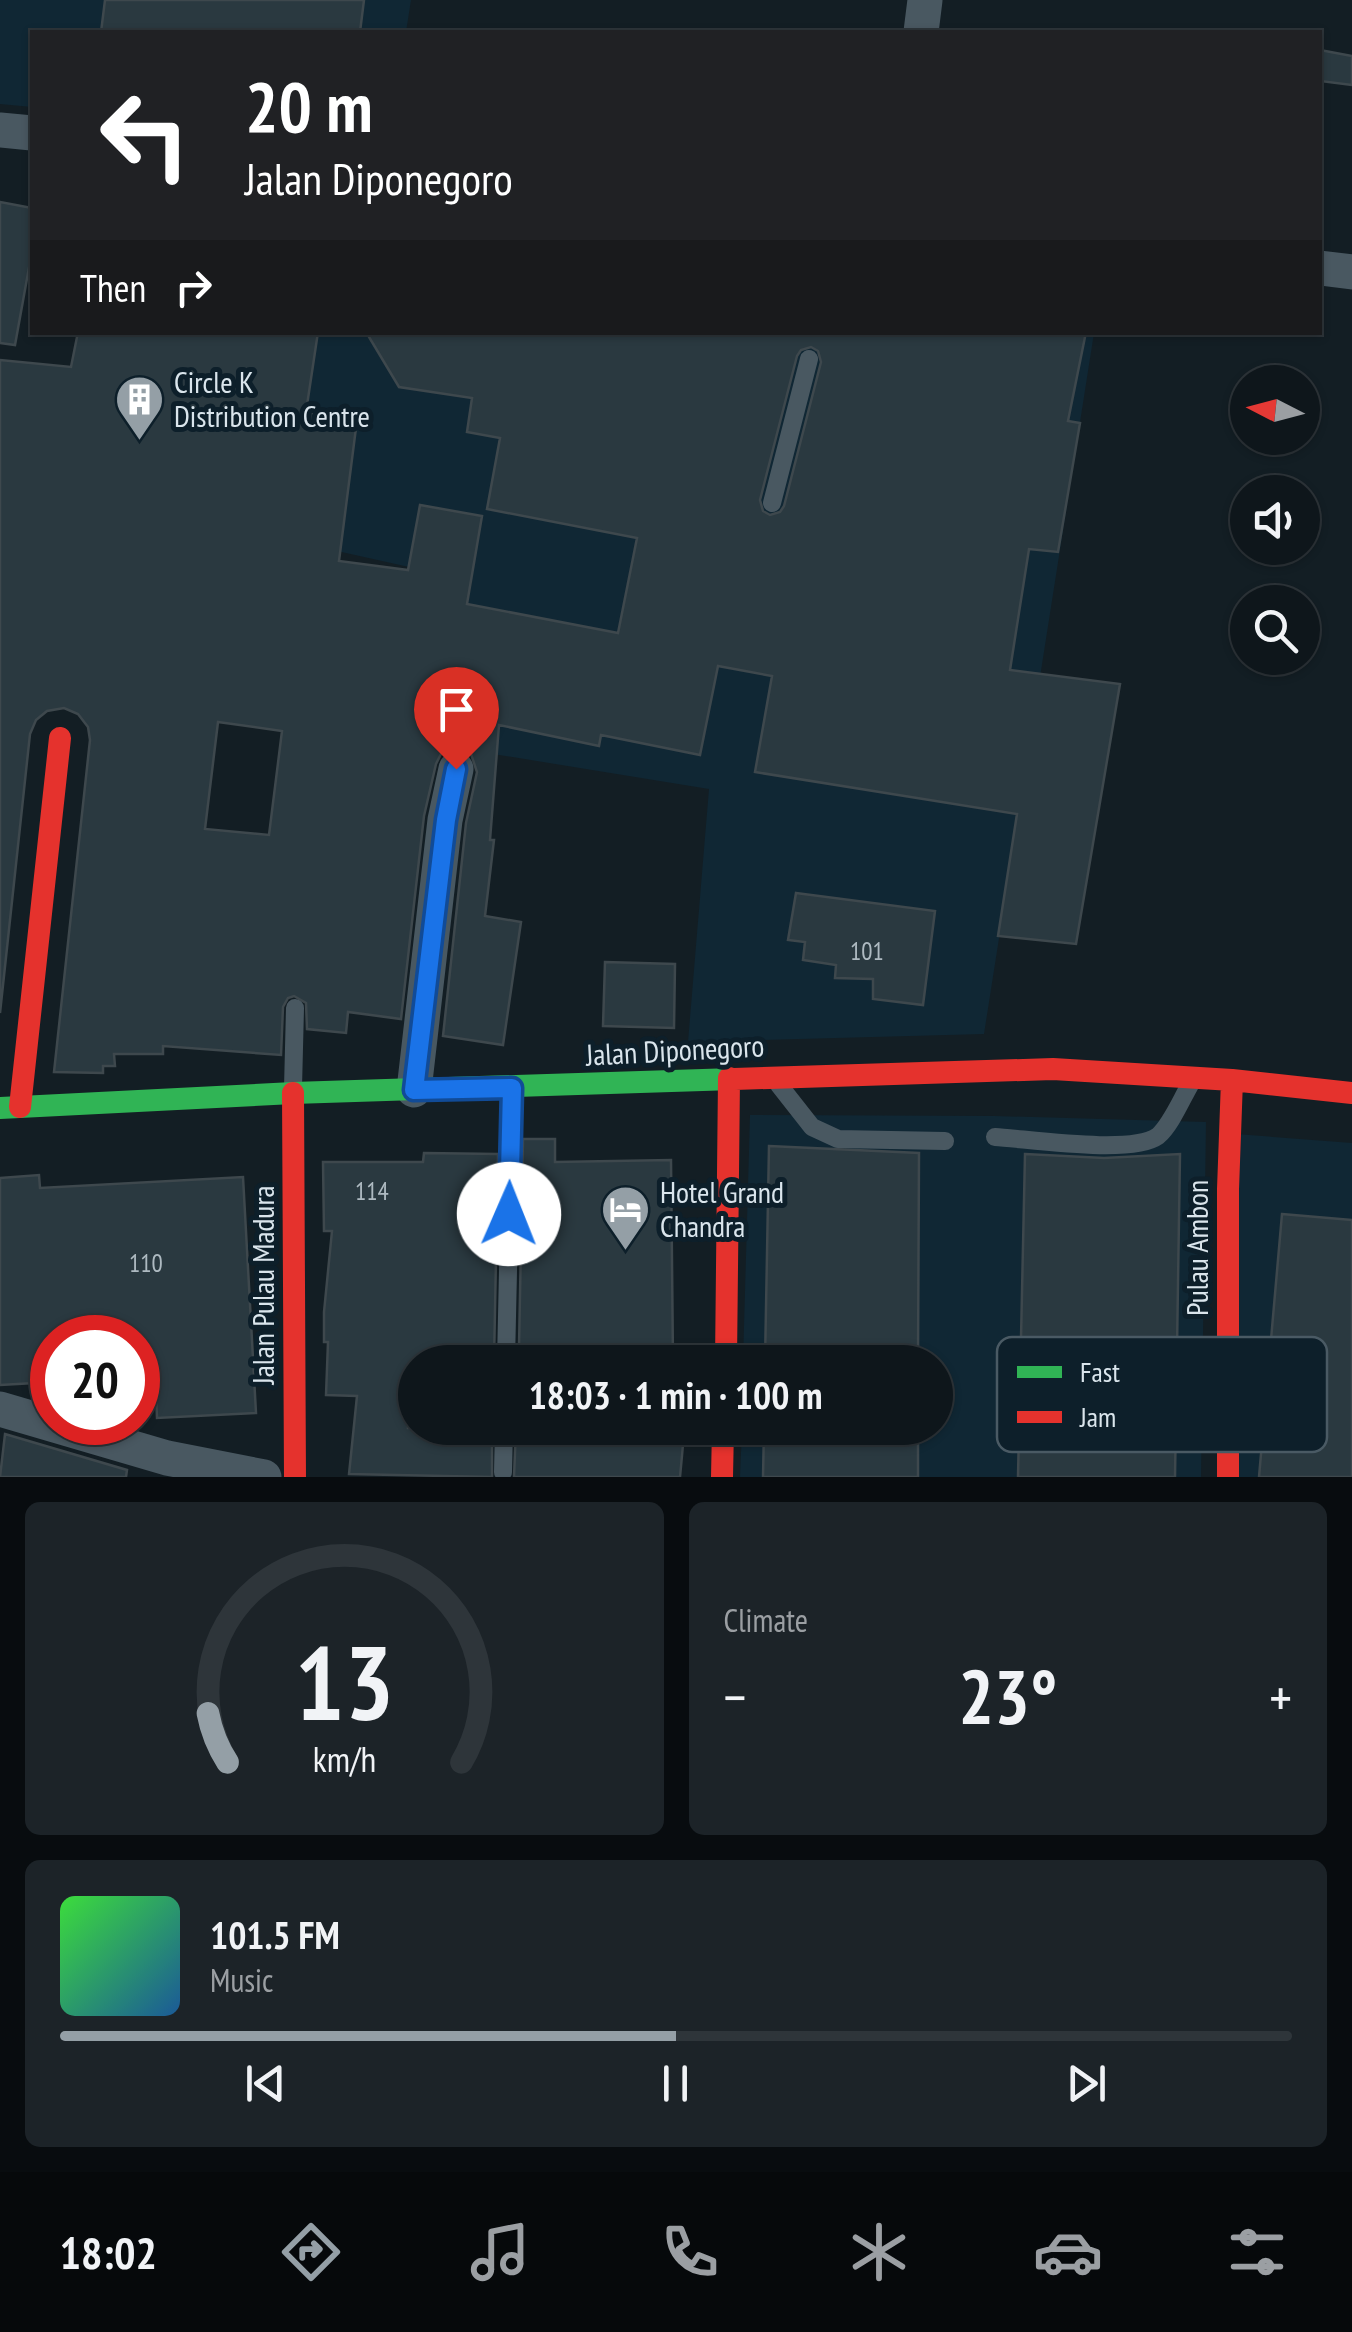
<!DOCTYPE html>
<meta charset="utf-8">
<style>
body{margin:0;font-family:"PT Sans Narrow",sans-serif;background:#1c2328;color:#f1f3f6;height:100vh;display:flex;flex-direction:column;font-size:38px;white-space:nowrap}
*{box-sizing:border-box;margin:0}
p{font-size:32px;color:#9b9fa3}
.icon{flex:none;width:55px;height:55px;fill:none;stroke:currentColor;stroke-width:2;stroke-linecap:round;stroke-linejoin:round}
.map{position:relative;height:1477px;overflow:hidden}
.side{display:flex;flex-direction:column;gap:25px;padding:25px;background:#080c0f;flex:1}
.side>*{flex:none}
.banner{position:absolute;left:30px;top:30px;width:1292px;height:305px;border-radius:0px;box-shadow:0 2px 8px #0004,0 0 0 2px #2e353a;background:#202124;color:#fff;overflow:hidden}
.needle{width:65px;rotate:276deg}
.tools{position:absolute;left:1230px;top:365px;display:grid;gap:20px}
.tools a{display:grid;place-items:center;width:90px;height:90px;border-radius:50%;background:#0e161b;box-shadow:0 2px 8px #0004,0 0 0 2px #2e353a;font-size:50px}
.speed{position:absolute;left:30px;top:1315px;display:flex;gap:20px;font-size:50px;font-weight:700;text-align:center}
.speed>*{display:grid;place-content:center;width:130px;height:130px;border-radius:50%;background:#0e161b;box-shadow:0 2px 8px #0004,0 0 0 2px #2e353a;line-height:1}
.speed .limit{border:15px solid #d22;background:#fff;color:#111}
.pin{position:absolute;display:grid;place-items:center;width:85px;height:85px;color:#fff;margin:-102px -42px;border-radius:50% 50% 50% 0;rotate:-45deg;box-shadow:0 0 10px #0007}
.pin .icon{rotate:45deg}
.me{position:absolute;width:110px;margin:-55px;rotate:1deg;stroke-linejoin:round;filter:drop-shadow(0 0 8px #0008)}
.turn{display:flex;align-items:center;gap:35px;height:210px;padding:0 50px;font-size:45px}
.turn .icon{width:130px;height:130px;stroke-width:2.5}
.turn b{display:block;font-size:70px;line-height:85px}
.then{display:flex;align-items:center;height:95px;padding:0 50px;background:#0003;gap:20px;font-size:38px}
.big{font-size:75px;font-weight:700;line-height:1.1}
.side .tile{flex:1;display:flex;flex-direction:column;justify-content:center;gap:15px;min-width:0;padding:0 35px;border-radius:15px;background:#1c2328}
.side .dial{align-items:center;gap:0}
.dial svg{height:260px;overflow:visible;fill:none;stroke:#2e353a;stroke-width:7;stroke-linecap:round;text-anchor:middle}
.dial text{fill:#f1f3f6;stroke:none}
.song{display:flex;align-items:center;gap:30px}
.cover{width:120px;height:120px;border-radius:15px;background:linear-gradient(135deg,hsl(120 70% 55%),hsl(210 70% 35%))}
.played{height:10px;border-radius:5px;background:linear-gradient(90deg,#949fa6 50%,#2e353a 50%)}
.keys{display:flex;justify-content:space-around;direction:ltr}
.heat{display:flex;justify-content:space-between;align-items:center;font-size:55px;direction:ltr}
.side .tiles{flex:1;display:grid;gap:25px;grid-template-columns:1fr 1fr}
.tile:last-child{grid-column:span 2}
.trip{position:absolute;left:398px;top:1345px;width:555px;height:100px;border-radius:50px;background:#0e161b;box-shadow:0 2px 8px #0004,0 0 0 2px #2e353a;font-weight:700;line-height:100px;text-align:center}
.menu{display:flex;height:160px;justify-content:space-around;align-items:center;background:#06090b;color:#9b9fa3}
.menu .icon{width:70px;height:70px}
.menu .selected{color:#949fa6}
.menu b{font-size:45px;color:#f1f3f6}
.map>svg:first-child{display:block}
.built{fill:#102734}
.building{fill:#2a3940;stroke:#3e484d;stroke-width:2.5;fill-rule:evenodd}
.lines{fill:none;stroke-linecap:round;stroke-linejoin:round}
.lane{stroke:#495861;stroke-width:18}
.street{stroke:#495861;stroke-width:35}
.fast{stroke:#30b455;stroke-width:22}
.jam{stroke:#e5322d;stroke-width:22}
.route-casing{stroke:#114b97;stroke-width:25}
.route{stroke:#1a73e8;stroke-width:18}
.labels{text-anchor:middle;stroke-width:10;stroke-linejoin:round;paint-order:stroke}
.number-label{font-size:25px;fill:#aebac1}
.poi-label{font-size:30px;fill:#dae5ec;stroke:#0d1f2a;text-anchor:start}
.street-label{font-size:30px;fill:#dae5ec;stroke:#0d1f2a}
.key{fill:#0d1f2a;stroke:#4a5a64;stroke-width:2.5}
.key-label{font-size:28px;fill:#dae5ec}
</style>
<div class="map">
<svg width="1352" height="1477" viewBox="0 0 1352 1477">
<rect width="100%" height="100%" fill="#131e24"/>
<path class="built" d="M 0,0 L 411,0 L 406,32 L 32,32 L 32,107 L 0,104 Z
M 269,333 L 1094,333 L 984,1034 L 688,1042 L 709,789 L 463,749 L 445,727 L 472,581 L 238,529 Z
M 750,1115 L 994,1116 L 1206,1122 L 1201,1477 L 740,1477 L 742,1428 L 935,1428 L 935,1362 L 743,1362 Z
M 1236,1134 L 1352,1143 L 1352,1477 L 1228,1477 Z"/>
<path class="building" d="M 105,0 L 364,0 L 360,32 L 101,32 Z
M 1320,50 L 1352,56 L 1352,85 L 1320,81 Z
M 0,202 L 32,208 L 32,251 L 15,345 L 0,343 Z
M 78,332 L 318,332 L 306,412 L 357,420 L 339,561 L 408,570 L 420,505 L 482,516 L 467,604 L 618,633 L 637,538 L 487,509 L 500,438 L 467,432 L 472,398 L 399,387 L 366,332 L 1086,332 L 1068,421 L 1080,423 L 1058,552 L 1029,549 L 1010,670 L 1120,684 L 1076,944 L 998,936 L 1017,814 L 755,772 L 772,676 L 718,666 L 700,755 L 601,735 L 599,746 L 499,725 L 490,840 L 494,840 L 485,916 L 521,922 L 503,1045 L 443,1036 L 466,823 L 477,772 L 471,754 L 461,749 L 450,749 L 441,754 L 436,764 L 424,816 L 401,1019 L 348,1012 L 346,1033 L 307,1029 L 306,1003 L 294,996 L 288,998 L 283,1007 L 281,1055 L 163,1046 L 163,1054 L 114,1054 L 115,1066 L 103,1066 L 103,1073 L 54,1072 L 90,740 L 88,727 L 78,714 L 64,708 L 47,711 L 36,720 L 30,734 L 0,1013 L 0,360 L 71,367 ZM 811,347 L 818,351 L 821,362 L 784,506 L 780,512 L 770,515 L 763,511 L 760,500 L 797,356 L 801,350 ZM 218,722 L 282,731 L 269,835 L 205,829 Z
M 796,893 L 935,911 L 923,1005 L 873,999 L 873,979 L 835,978 L 836,965 L 803,960 L 805,942 L 788,940 Z
M 605,962 L 675,964 L 674,1028 L 603,1026 Z
M 523,1139 L 555,1139 L 555,1162 L 671,1160 L 673,1362 L 561,1362 L 563,1347 L 519,1347 Z
M 769,1146 L 919,1153 L 918,1362 L 765,1362 Z
M 424,1153 L 498,1154 L 494,1362 L 411,1362 L 408,1428 L 492,1428 L 492,1477 L 349,1474 L 357,1396 L 326,1395 L 328,1342 L 324,1342 L 324,1312 L 332,1231 L 324,1231 L 323,1162 L 423,1162 Z
M 1025,1154 L 1104,1158 L 1180,1154 L 1175,1477 L 1018,1477 Z
M 39,1175 L 40,1188 L 243,1177 L 256,1413 L 157,1418 L 155,1369 L 138,1370 L 138,1338 L 52,1338 L 52,1382 L 0,1385 L 0,1178 Z
M 1282,1214 L 1352,1220 L 1352,1477 L 1259,1477 Z
M 516,1428 L 621,1428 L 684,1434 L 680,1477 L 514,1477 Z
M 764,1428 L 918,1428 L 918,1477 L 763,1477 Z
M 5,1434 L 127,1470 L 126,1477 L 0,1477 Z"/>
<g class="lines">
<path class="lane" d="M 772,503 L 809,359
M 779,1085 L 812,1127 L 838,1139 L 945,1141
M 293,1088 L 295,1008
M 995,1137 C 1029,1139 1132,1155 1158,1136 C 1171,1125 1182,1098 1191,1083
M 506,1362 L 512,1088
M 503,1472 L 504,1428"/>
<path class="street" d="M 921,32 L 925,0
M 0,130 L 32,133
M 1320,268 L 1352,272
M 414,1090 L 445,820 L 456,769
M 0,1409 L 167,1458 L 264,1477"/>
<path class="fast" d="M 0,1108 L 293,1093 L 734,1079"/>
<path class="jam" d="M 734,1079 L 1053,1069 L 1232,1080 L 1352,1093
M 293,1093 L 295,1477
M 20,1107 L 60,738
M 726,1362 L 729,1078
M 722,1477 L 723,1428
M 1228,1477 L 1228,1189 L 1232,1080"/>
</g>
<g class="lines">
<defs>
<path id="route" d="M 456,769 L 446,820 L 414,1090 L 512,1088 L 509,1214"/>
</defs>
<use href="#route" class="route-casing"/>
<use href="#route" class="route"/>
</g>
<defs>
<symbol id="building-pin" viewBox="-11 -11 22 30"><path d="M0 17L-7.5 6A9.5 9.5 0 1 1 7.5 6Z" fill="#949fa6" stroke="#0d1f2a"/><path d="M-4-6H4V6H1V3H-1V6H-4ZM-2.5-4.3h1.7v1.8h-1.7ZM.8-4.3h1.7v1.8H.8ZM-2.5-1h1.7V.8h-1.7ZM.8-1h1.7V.8H.8Z" fill="#fff"/></symbol>
<symbol id="hotel-pin" viewBox="-11 -11 22 30"><path d="M0 17L-7.5 6A9.5 9.5 0 1 1 7.5 6Z" fill="#949fa6" stroke="#0d1f2a"/><path d="M-6-4.5h1.5V1H6V5H4.5V3h-9V5H-6ZM-4 0a1.8 1.8 0 1 1 3.6 0ZM.5 0V-2.5h3Q6-2.5 6 0Z" fill="#fff"/></symbol>
</defs>
<g fill-rule="evenodd">
<use href="#building-pin" x="112" y="372" width="55" height="75"/>
<use href="#hotel-pin" x="598" y="1182" width="55" height="75"/>
</g>
<g class="labels">
<g class="number-label">
<text x="867" y="960">101</text>
<text x="372" y="1200">114</text>
<text x="146" y="1272">110</text>
</g>
<g class="poi-label">
<text x="174" y="393">Circle K<tspan x="174" dy="34">Distribution Centre</tspan></text>
<text x="660" y="1203">Hotel Grand<tspan x="660" dy="34">Chandra</tspan></text>
</g>
<g class="street-label">
<text transform="translate(675 1051) rotate(-3)" y="10">Jalan Diponegoro</text>
<text transform="translate(1198 1248) rotate(-90)" y="10">Pulau Ambon</text>
<text transform="translate(264 1285) rotate(-90)" y="10">Jalan Pulau Madura</text>
</g>
</g>
<rect x="997" y="1337" width="330" height="115" rx="15" class="key"/>
<rect x="1017" y="1366" width="45" height="12" fill="#30b455"/>
<rect x="1017" y="1411" width="45" height="12" fill="#e5322d"/>
<g class="key-label">
<text x="1080" y="1382">Fast</text>
<text x="1080" y="1427">Jam</text>
</g>
</svg>
<div class="tools">
<a><svg class="needle" viewBox="-14 -14 28 28"><path d="M0-13l5 13h-10z" fill="#e53935"/><path d="M0 13l5-13h-10z" fill="#9b9fa3"/></svg></a>
<a><svg class="icon" aria-label="sound" viewBox="0 0 24 24"><path d="M4 9h4l5-4v14l-5-4H4zM17 9q2 3 0 6"/></svg></a>
<a><svg class="icon" aria-label="search" viewBox="0 0 24 24"><circle cx="10" cy="10" r="6"/><path d="M15 15l6 6"/></svg></a>
</div>
<div class="speed"><div class="limit">20</div></div>
<div class="pin" style="left:456px;top:769px;background:#d93025"><svg class="icon" aria-label="arrive" viewBox="0 0 24 24"><path d="M6 21V4h12l-3 4 3 4H6"/></svg></div>
<svg class="me" style="left:509px;top:1214px" viewBox="-20 -20 40 40"><circle r="19" fill="#fff"/><path d="M0-13L10 11 0 6-10 11z" fill="#1a73e8"/></svg>
<div class="trip">18:03 · 1 min · 100 m</div>
<div class="banner">
<div class="turn"><svg class="icon" aria-label="left" viewBox="0 0 24 24"><path d="M17 20v-9H6M10 6l-5 5 5 5"/></svg><div><b>20 m</b>Jalan Diponegoro</div></div>
<div class="then">Then<svg class="icon" aria-label="right" viewBox="0 0 24 24"><path d="M7 20v-9h11M14 6l5 5-5 5"/></svg></div>
</div>
</div>
<section class="side">
<div class="tiles">
<div class="tile dial"><svg viewBox="0 0 100 80">
<path d="M14 69A42 42 0 1 1 86 69"/>
<path d="M14 69A42 42 0 0 1 8 54" stroke="#949fa6"/>
<text x="50" y="56" font-size="32" font-weight="700">13</text>
<text x="50" y="72" font-size="11">km/h</text>
</svg></div>
<div class="tile"><p>Climate</p>
<div class="heat"><a>−</a><b class="big">23°</b><a>+</a></div>
</div>
<div class="tile">
<div class="song"><i class="cover"></i><div><b>101.5 FM</b><p>Music</p></div></div>
<div class="played"></div>
<div class="keys"><svg class="icon" aria-label="previous" viewBox="0 0 24 24"><path d="M18 5L8 12l10 7zM5 5v14"/></svg><svg class="icon" aria-label="pause" viewBox="0 0 24 24"><path d="M8 5v14M16 5v14"/></svg><svg class="icon" aria-label="next" viewBox="0 0 24 24"><path d="M6 5l10 7-10 7zM19 5v14"/></svg></div>
</div>
</div>
</section>
<nav class="menu">
<b>18:02</b>
<svg class="icon selected" aria-label="directions" viewBox="0 0 24 24"><path d="M12 3l9 9-9 9-9-9zM9 14v-3h6M13 9l2 2-2 2"/></svg>
<svg class="icon" aria-label="music" viewBox="0 0 24 24"><path d="M9 18V5l10-2v13"/><circle cx="6" cy="18" r="3"/><circle cx="16" cy="16" r="3"/></svg>
<svg class="icon" aria-label="phone" viewBox="0 0 24 24"><path d="M5 4h4l2 5-3 2q2 4 5 5l2-3 5 2v4C11 20 4 13 5 4z"/></svg>
<svg class="icon" aria-label="climate" viewBox="0 0 24 24"><path d="M12 3v18M4 7l16 10M4 17L20 7"/></svg>
<svg class="icon" aria-label="car" viewBox="0 0 24 24"><path d="M5 17H2v-5l4-1 3-4h7l3 4 3 1v5h-3M9 17h6M6 11h13"/><circle cx="7" cy="17" r="2"/><circle cx="17" cy="17" r="2"/></svg>
<svg class="icon" aria-label="filters" viewBox="0 0 24 24"><path d="M4 7h16M4 17h16"/><circle cx="9" cy="7" r="2"/><circle cx="15" cy="17" r="2"/></svg>
</nav>
